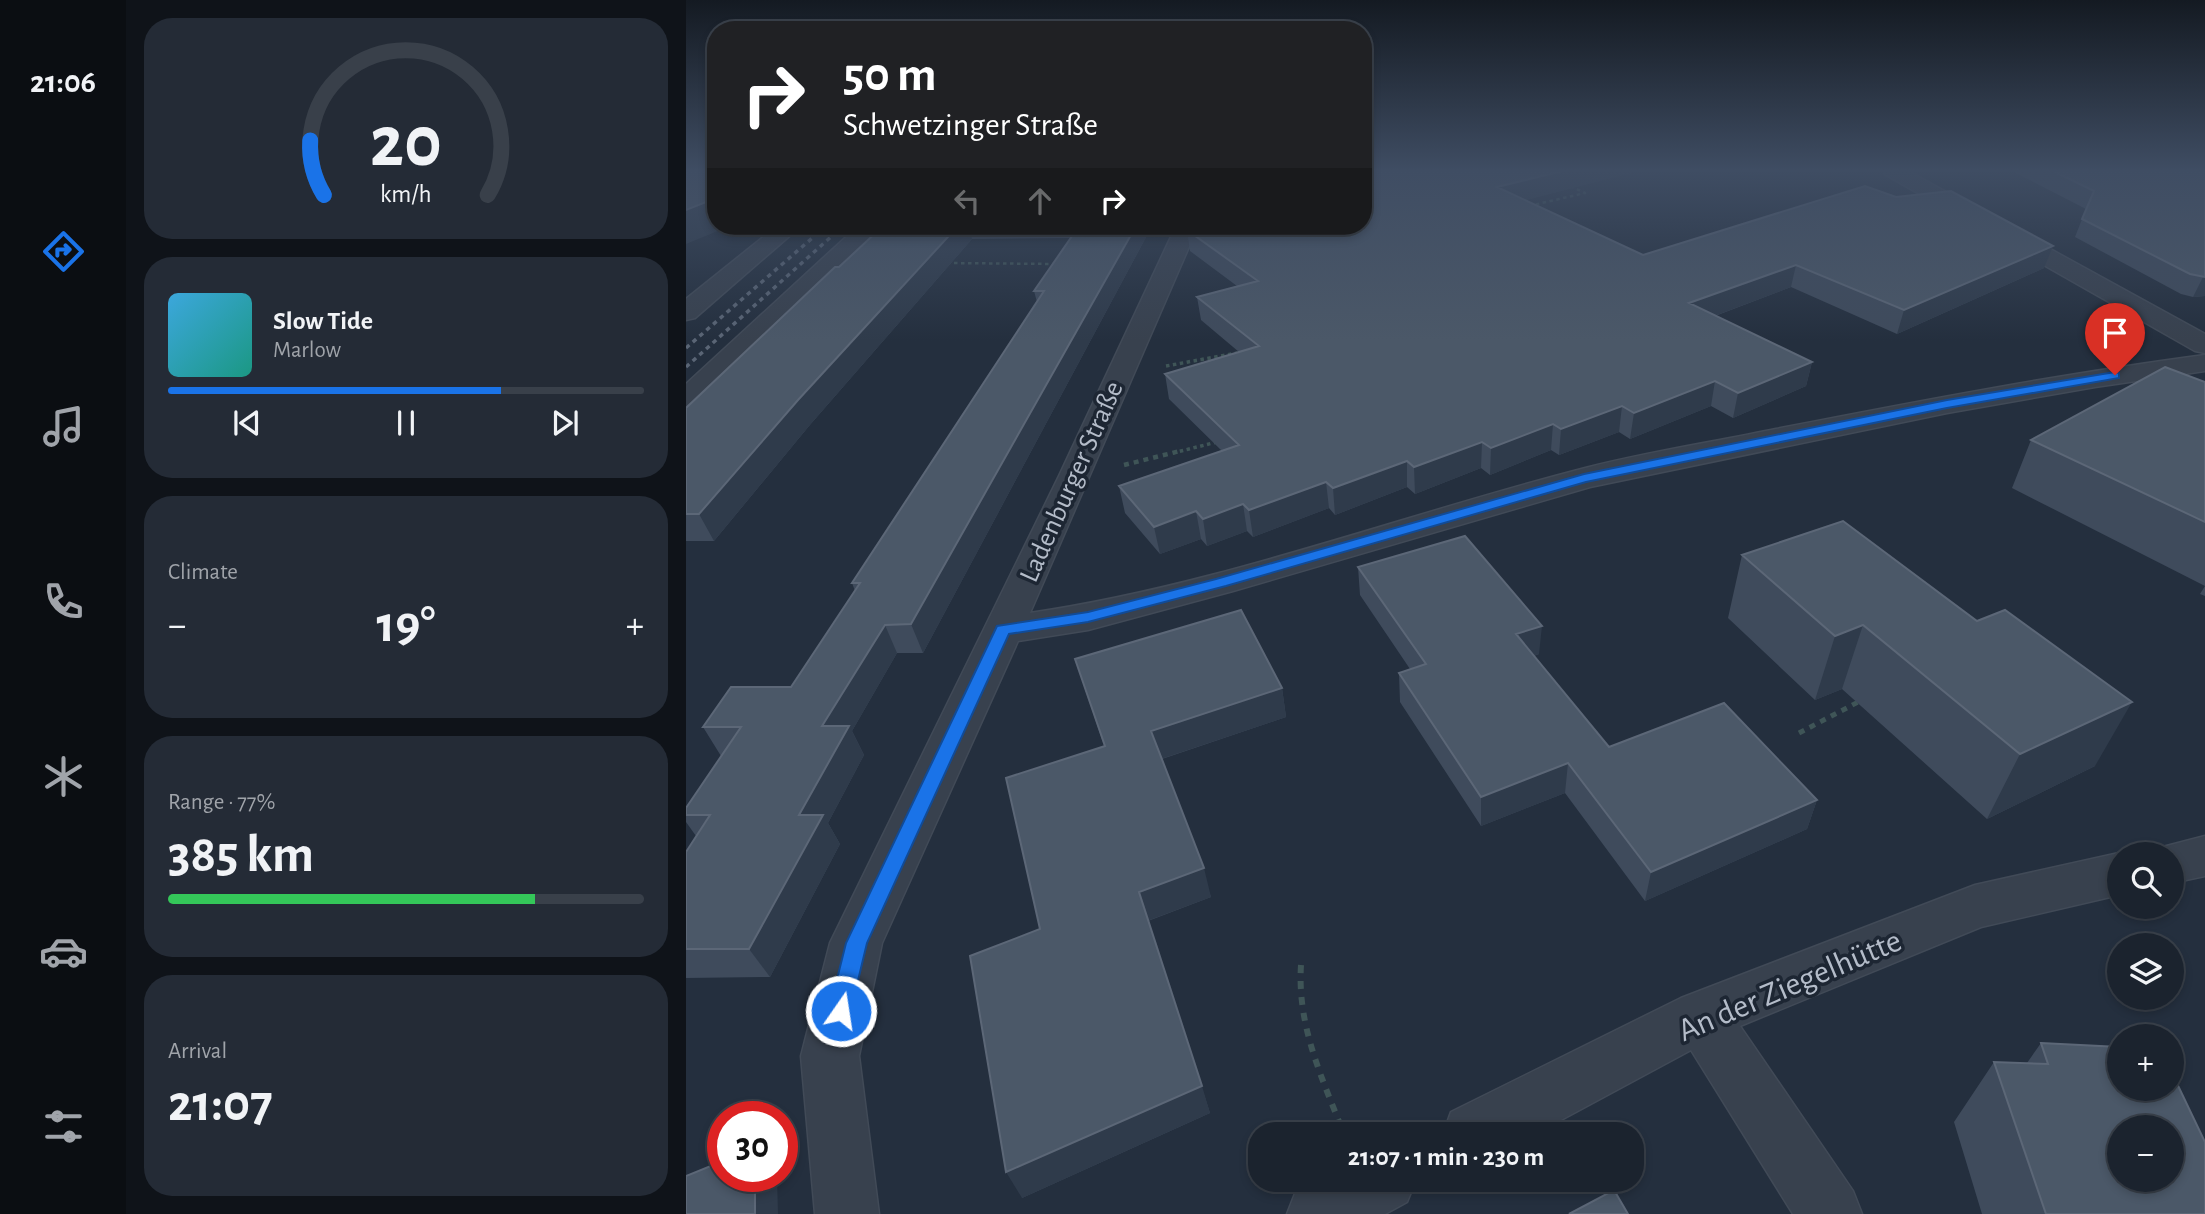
<!DOCTYPE html>
<meta charset="utf-8">
<style>
body{margin:0;font-family:"Alegreya Sans",sans-serif;background:#242b36;color:#f1f3f6;height:100vh;display:flex;flex-direction:column;font-size:26px;white-space:nowrap}
*{box-sizing:border-box;margin:0}
p{font-size:23px;color:#a0a4aa}
.icon{flex:none;width:38px;height:38px;fill:none;stroke:currentColor;stroke-width:2;stroke-linecap:round;stroke-linejoin:round}
.map{position:relative;flex:1;overflow:hidden}
.details{display:flex;flex-direction:column;gap:18px;padding:18px;background:#0f1319;width:560px}
.details>*{flex:none}
.top-card{position:absolute;left:21px;top:21px;width:665px;height:214px;border-radius:28px;box-shadow:0 4px 10px #0003,0 0 0 2px #39404a;background:#202124;color:#fff;overflow:hidden}
.fabs{position:absolute;left:1421px;top:842px;display:grid;gap:14px}
.fabs a{display:grid;place-items:center;width:77px;height:77px;border-radius:50%;background:#1b232e;box-shadow:0 4px 10px #0003,0 0 0 2px #39404a;font-size:35px}
.speed{position:absolute;left:21px;top:1101px;display:flex;gap:14px;font-size:35px;font-weight:700;text-align:center}
.speed>*{display:grid;place-content:center;width:91px;height:91px;border-radius:50%;background:#1b232e;box-shadow:0 4px 10px #0003,0 0 0 2px #39404a;line-height:1}
.speed .limit{border:10px solid #d22;background:#fff;color:#111}
.pin{position:absolute;display:grid;place-items:center;width:60px;height:60px;color:#fff;margin:-72px -30px;border-radius:50% 50% 50% 0;rotate:-45deg;box-shadow:0 0 7px #0007}
.pin .icon{rotate:45deg}
.me{position:absolute;width:77px;margin:-38px;rotate:13deg;stroke-linejoin:round;filter:drop-shadow(0 0 5px #0008)}
.turn{display:flex;align-items:center;gap:24px;height:147px;padding:0 21px;font-size:32px}
.turn .icon{width:91px;height:91px;stroke-width:2.5}
.turn b{display:block;font-size:49px;line-height:60px}
.lanes{display:flex;align-items:center;height:66px;padding:0 21px;background:#0003;justify-content:center;gap:35px;direction:ltr}
.lanes .off{opacity:.35}
.big{font-size:52px;font-weight:600;line-height:1.1}
.details .card{flex:1;display:flex;flex-direction:column;justify-content:center;gap:10px;min-width:0;padding:0 24px;border-radius:28px;background:#242b36}
.details .dial{align-items:center;gap:0}
.dial svg{height:182px;overflow:visible;fill:none;stroke:#39404a;stroke-width:7;stroke-linecap:round;text-anchor:middle}
.dial text{fill:#f1f3f6;stroke:none}
.song{display:flex;align-items:center;gap:21px}
.cover{width:84px;height:84px;border-radius:10px;background:linear-gradient(135deg,hsl(200 70% 55%),hsl(170 70% 35%))}
.played{height:7px;border-radius:4px;background:linear-gradient(90deg,#1a73e8 70%,#39404a 70%)}
.keys{display:flex;justify-content:space-around;direction:ltr}
.heat{display:flex;justify-content:space-between;align-items:center;font-size:38px;direction:ltr}
.charge{height:10px;border-radius:5px;background:linear-gradient(90deg,#34c759 77%,#39404a 0)}
.trip{position:absolute;left:562px;top:1122px;width:396px;height:70px;border-radius:28px;background:#1b232e;box-shadow:0 4px 10px #0003,0 0 0 2px #39404a;font-weight:600;line-height:70px;text-align:center}
main{display:flex;flex:1;min-height:0}
.menu{display:flex;flex-direction:column;width:126px;justify-content:space-around;align-items:center;background:#0b0e12;color:#a0a4aa}
.menu .icon{width:49px;height:49px}
.menu .active{color:#1a73e8}
.menu b{font-size:32px;color:#f1f3f6}
.map>svg:first-child{display:block}
.lines{fill:none;stroke-linecap:round;stroke-linejoin:round}
.minor-casing{stroke:#414a57;stroke-width:3}
.path-far4{stroke:#3f5557;stroke-width:2.5;stroke-dasharray:3.5 3.5;stroke-linecap:butt}
.path-far3{stroke:#3f5557;stroke-width:3.5;stroke-dasharray:3.5 3.5;stroke-linecap:butt}
.path-far2{stroke:#3f5557;stroke-width:4.5;stroke-dasharray:5 5;stroke-linecap:butt}
.path-far1{stroke:#3f5557;stroke-width:5;stroke-dasharray:6 6;stroke-linecap:butt}
.path{stroke:#3f5557;stroke-width:6;stroke-dasharray:8 8;stroke-linecap:butt}
.minor{fill:#38414e;fill-rule:evenodd}
.rail{stroke:#5a6575;stroke-width:3.5;stroke-dasharray:4.5 4.5;stroke-linecap:butt}
.wall{fill:#3f4b5c}
.shaded-wall{fill:#2f3b4b}
.building{fill:#4b5868;stroke:#5c6777;stroke-width:2;fill-rule:evenodd}
.route{fill:#1a73e8;stroke:#114b97;stroke-width:2}
.labels{text-anchor:middle;stroke-width:7;stroke-linejoin:round;paint-order:stroke}
.street-label{font-size:28px;fill:#b4bcc9;stroke:#1d2633}
.near-street-label{font-size:33px;fill:#b4bcc9;stroke:#1d2633}
</style>
<main>
<nav class="menu">
<b>21:06</b>
<svg class="icon active" aria-label="directions" viewBox="0 0 24 24"><path d="M12 3l9 9-9 9-9-9zM9 14v-3h6M13 9l2 2-2 2"/></svg>
<svg class="icon" aria-label="music" viewBox="0 0 24 24"><path d="M9 18V5l10-2v13"/><circle cx="6" cy="18" r="3"/><circle cx="16" cy="16" r="3"/></svg>
<svg class="icon" aria-label="phone" viewBox="0 0 24 24"><path d="M5 4h4l2 5-3 2q2 4 5 5l2-3 5 2v4C11 20 4 13 5 4z"/></svg>
<svg class="icon" aria-label="climate" viewBox="0 0 24 24"><path d="M12 3v18M4 7l16 10M4 17L20 7"/></svg>
<svg class="icon" aria-label="car" viewBox="0 0 24 24"><path d="M5 17H2v-5l4-1 3-4h7l3 4 3 1v5h-3M9 17h6M6 11h13"/><circle cx="7" cy="17" r="2"/><circle cx="17" cy="17" r="2"/></svg>
<svg class="icon" aria-label="filters" viewBox="0 0 24 24"><path d="M4 7h16M4 17h16"/><circle cx="9" cy="7" r="2"/><circle cx="15" cy="17" r="2"/></svg>
</nav>
<section class="details">
<div class="card dial"><svg viewBox="0 0 100 80">
<path d="M14 69A42 42 0 1 1 86 69"/>
<path d="M14 69A42 42 0 0 1 8 45" stroke="#1a73e8"/>
<text x="50" y="56" font-size="32" font-weight="700">20</text>
<text x="50" y="72" font-size="11">km/h</text>
</svg></div>
<div class="card">
<div class="song"><i class="cover"></i><div><b>Slow Tide</b><p>Marlow</p></div></div>
<div class="played"></div>
<div class="keys"><svg class="icon" aria-label="previous" viewBox="0 0 24 24"><path d="M18 5L8 12l10 7zM5 5v14"/></svg><svg class="icon" aria-label="pause" viewBox="0 0 24 24"><path d="M8 5v14M16 5v14"/></svg><svg class="icon" aria-label="next" viewBox="0 0 24 24"><path d="M6 5l10 7-10 7zM19 5v14"/></svg></div>
</div>
<div class="card"><p>Climate</p>
<div class="heat"><a>−</a><b class="big">19°</b><a>+</a></div>
</div>
<div class="card"><p>Range · 77%</p><b class="big">385 km</b><div class="charge"></div></div>
<div class="card"><p>Arrival</p><b class="big">21:07</b></div>
</section>
<div class="map">
<svg width="1519" height="1214" viewBox="0 0 1519 1214">
<rect width="100%" height="100%" fill="#242f3e"/>
<g class="lines">
<defs>
<path id="minor" d="M 1197,171 L 1222,171 L 1519,334 L 1519,353 L 1509,351 L 1200,175 Z
M 91,226 L 115,226 L 9,318 L 0,320 L 0,299 Z
M 172,226 L 196,226 L 11,406 L 0,409 L 0,384 Z
M 490,226 L 512,226 L 344,613 C 529,586 708,518 888,471 C 954,453 1023,443 1090,429 C 1233,401 1375,374 1519,355 L 1519,371 L 1409,387 L 1261,413 L 904,487 L 547,591 L 402,630 L 332,641 L 196,943 L 173,1056 L 193,1214 L 129,1214 L 115,1056 L 144,943 L 373,476 Z
M 1519,836 L 1519,876 L 1486,883 L 1486,854 L 1466,854 L 1469,849 Z
M 1433,853 L 1433,895 L 1295,927 L 1054,1026 L 1167,1191 L 1176,1214 L 1107,1214 L 1005,1050 L 849,1134 L 757,1134 L 765,1112 L 995,998 L 1289,885 Z
M 634,1180 L 730,1180 L 721,1202 L 699,1214 L 601,1214 L 610,1191 Z"/>
</defs>
<use href="#minor" class="minor-casing"/>
<path class="path-far4" d="M 843,206 L 899,193 L 884,186
M 261,263 L 372,264"/>
<path class="path-far3" d="M 480,366 L 551,353
M 487,453 L 531,442"/>
<path class="path-far2" d="M 438,465 L 494,451"/>
<path class="path-far1" d="M 1113,733 L 1174,701"/>
<path class="path" d="M 615,965 C 611,1026 636,1078 658,1134"/>
<use href="#minor" class="minor"/>
<path class="rail" d="M 0,348 L 140,226
M 0,367 L 157,226"/>
</g>
<path class="wall" d="M 952,171 L 839,200 L 957,255 L 1358,268 L 1211,334 L 1105,287 L 1029,316 L 1126,362 L 1120,386 L 1047,418 L 1025,406 L 944,439 L 933,432 L 873,455 L 865,450 L 804,475 L 795,468 L 729,494 L 721,487 L 649,515 L 643,508 L 567,537 L 561,531 L 521,546 L 515,539 L 474,554 L 439,513 L 433,486 L 536,451 L 483,399 L 479,374 L 553,352 L 515,320 L 511,297 L 551,286 L 504,251 L 501,230 Z
M 1326,171 L 1519,171 L 1519,296 L 1507,297 L 1495,294 L 1389,237 L 1400,209 Z
M 197,226 L 466,226 L 237,653 L 211,653 L 166,731 L 178,755 L 142,823 L 154,844 L 84,977 L 0,978 L 0,852 L 10,836 L 0,822 L 0,808 L 35,756 L 17,727 L 105,687 L 169,591 L 166,583 L 351,302 L 348,291 L 384,238 L 286,239 L 123,426 L 28,541 L 0,541 L 0,408 L 153,267 Z
M 469,226 L 489,226 L 483,236 Z
M 1519,382 L 1519,596 L 1514,594 L 1519,586 L 1326,488 L 1345,440 Z
M 1157,521 L 1409,766 L 1301,819 L 1156,689 L 1129,700 L 1042,618 L 1056,555 Z
M 672,567 L 853,654 L 848,656 L 923,747 L 1131,800 L 1121,829 L 959,901 L 879,793 L 795,826 L 714,702 L 713,673 L 724,669 L 674,595 Z
M 389,659 L 596,688 L 600,717 L 476,759 L 525,897 L 462,921 L 524,1113 L 336,1198 L 354,929 L 418,746 Z
M 1355,1043 L 1519,1214 L 1296,1214 L 1268,1122 L 1308,1062 L 1341,1063 Z"/>
<path class="shaded-wall" d="M 876,171 L 952,171 L 810,208 L 811,187 Z
M 30,198 L 30,226 L 44,226 L 0,244 L 0,210 Z
M 272,226 L 282,226 L 286,239 L 123,426 L 28,541 L 13,514 L 112,400 Z
M 450,226 L 466,226 L 237,653 L 225,624 Z
M 481,226 L 489,226 L 483,236 Z
M 1367,246 L 1358,268 L 1211,334 L 1218,310 Z
M 1110,265 L 1105,287 L 999,327 L 1003,303 Z
M 1517,277 L 1519,277 L 1519,296 L 1507,297 Z
M 1126,362 L 1120,386 L 1047,418 L 1052,393 Z
M 1029,381 L 1025,406 L 944,439 L 948,413 Z
M 936,406 L 933,432 L 873,455 L 875,429 Z
M 867,424 L 865,450 L 804,475 L 805,448 Z
M 796,442 L 795,468 L 729,494 L 728,467 Z
M 721,461 L 721,487 L 649,515 L 647,488 Z
M 640,482 L 643,508 L 567,537 L 563,510 Z
M 557,504 L 561,531 L 521,546 L 517,519 Z
M 510,511 L 515,539 L 474,554 L 468,527 Z
M 199,625 L 211,653 L 166,731 L 178,755 L 142,823 L 154,844 L 84,977 L 63,949 L 113,815 L 136,726 Z
M 1177,625 L 1156,689 L 1129,700 L 1149,636 Z
M 856,626 L 853,654 L 829,662 L 830,634 Z
M 596,688 L 600,717 L 472,760 L 465,731 Z
M 1446,702 L 1409,766 L 1301,819 L 1334,754 Z
M 882,763 L 879,793 L 795,826 L 795,797 Z
M 1131,800 L 1121,829 L 959,901 L 965,872 Z
M 518,868 L 525,897 L 461,921 L 453,892 Z
M 516,1086 L 524,1113 L 336,1198 L 320,1172 Z
M 69,1176 L 91,1176 L 92,1214 L 69,1214 Z"/>
<path class="building" d="M 0,171 L 30,171 L 30,198 L 0,210 Z
M 677,171 L 876,171 L 811,187 L 957,255 L 1179,186 L 1210,197 L 1265,191 L 1367,246 L 1218,310 L 1110,265 L 1003,303 L 1126,362 L 1052,393 L 1029,381 L 948,413 L 936,406 L 875,429 L 867,424 L 805,448 L 796,442 L 728,467 L 721,461 L 647,488 L 640,482 L 563,510 L 557,504 L 517,519 L 510,511 L 468,527 L 433,486 L 553,445 L 479,374 L 573,346 L 511,297 L 572,281 L 501,230 L 502,226 L 677,226 Z
M 1367,171 L 1519,171 L 1519,277 L 1504,274 L 1396,219 L 1408,191 Z
M 197,226 L 272,226 L 112,400 L 13,514 L 0,514 L 0,408 L 149,267 L 153,267 Z
M 393,226 L 450,226 L 225,624 L 199,625 L 136,726 L 163,726 L 113,815 L 137,815 L 63,949 L 0,949 L 0,852 L 24,815 L 0,815 L 0,808 L 55,727 L 17,727 L 45,687 L 105,687 L 174,583 L 166,583 L 358,291 L 348,291 Z
M 1479,367 L 1519,382 L 1519,522 L 1345,440 Z
M 1157,521 L 1291,621 L 1319,610 L 1446,702 L 1334,754 L 1177,625 L 1149,636 L 1056,555 Z
M 779,536 L 856,626 L 830,634 L 923,747 L 1038,703 L 1131,800 L 965,872 L 882,763 L 795,797 L 713,673 L 740,664 L 672,567 Z
M 555,610 L 596,688 L 465,731 L 518,868 L 453,892 L 516,1086 L 320,1172 L 284,956 L 354,929 L 320,778 L 419,746 L 389,659 Z
M 1355,1043 L 1433,1047 L 1433,1088 L 1486,1088 L 1486,1073 L 1519,1142 L 1519,1214 L 1360,1214 L 1308,1062 L 1362,1064 ZM 1433,1127 L 1486,1127 L 1486,1180 L 1433,1180 Z
M 37,1161 L 37,1176 L 69,1176 L 69,1214 L 0,1214 L 0,1176 Z
M 928,1190 L 942,1214 L 883,1214 Z"/>
<linearGradient id="sky" x2="0" y2="1"><stop stop-color="#141a22"/><stop offset="0.5" stop-color="#3f4d63"/><stop offset="1" stop-color="#3f4d63" stop-opacity="0"/></linearGradient>
<rect width="1519" height="341" fill="url(#sky)"/>
<path class="route" d="M 1429,372 L 1433,373 L 1433,378 L 1261,408 L 900,482 L 540,586 L 402,622 L 323,634 L 181,943 L 163,1018 L 155,1021 L 147,1018 L 143,1011 L 160,943 L 311,626 L 402,612 L 530,579 L 898,474 L 1261,400 Z"/>
<g class="labels">
<g class="street-label">
<text transform="translate(384 481) rotate(-66)" y="10">Ladenburger Straße</text>
</g>
<g class="near-street-label">
<text transform="translate(1103 984) rotate(-23)" y="12">An der Ziegelhütte</text>
</g>
</g>
</svg>
<div class="fabs">
<a><svg class="icon" aria-label="search" viewBox="0 0 24 24"><circle cx="10" cy="10" r="6"/><path d="M15 15l6 6"/></svg></a>
<a><svg class="icon" aria-label="layers" viewBox="0 0 24 24"><path d="M12 4l9 5-9 5-9-5zM3 14l9 5 9-5"/></svg></a>
<a>+</a>
<a>−</a>
</div>
<div class="speed"><div class="limit">30</div></div>
<div class="pin" style="left:1429px;top:375px;background:#d93025"><svg class="icon" aria-label="arrive" viewBox="0 0 24 24"><path d="M6 21V4h12l-3 4 3 4H6"/></svg></div>
<svg class="me" style="left:155px;top:1011px" viewBox="-20 -20 40 40"><circle r="17" fill="#1a73e8" stroke="#fff" stroke-width="3"/><path d="M0-11L8 9 0 5-8 9z" fill="#fff"/></svg>
<div class="trip">21:07 · 1 min · 230 m</div>
<div class="top-card">
<div class="turn"><svg class="icon" aria-label="right" viewBox="0 0 24 24"><path d="M7 20v-9h11M14 6l5 5-5 5"/></svg><div><b>50 m</b>Schwetzinger Straße</div></div>
<div class="lanes"><svg class="icon off" aria-label="left" viewBox="0 0 24 24"><path d="M17 20v-9H6M10 6l-5 5 5 5"/></svg><svg class="icon off" aria-label="ahead" viewBox="0 0 24 24"><path d="M12 20V5M6 11l6-6 6 6"/></svg><svg class="icon" aria-label="right" viewBox="0 0 24 24"><path d="M7 20v-9h11M14 6l5 5-5 5"/></svg></div>
</div>
</div>
</main>
